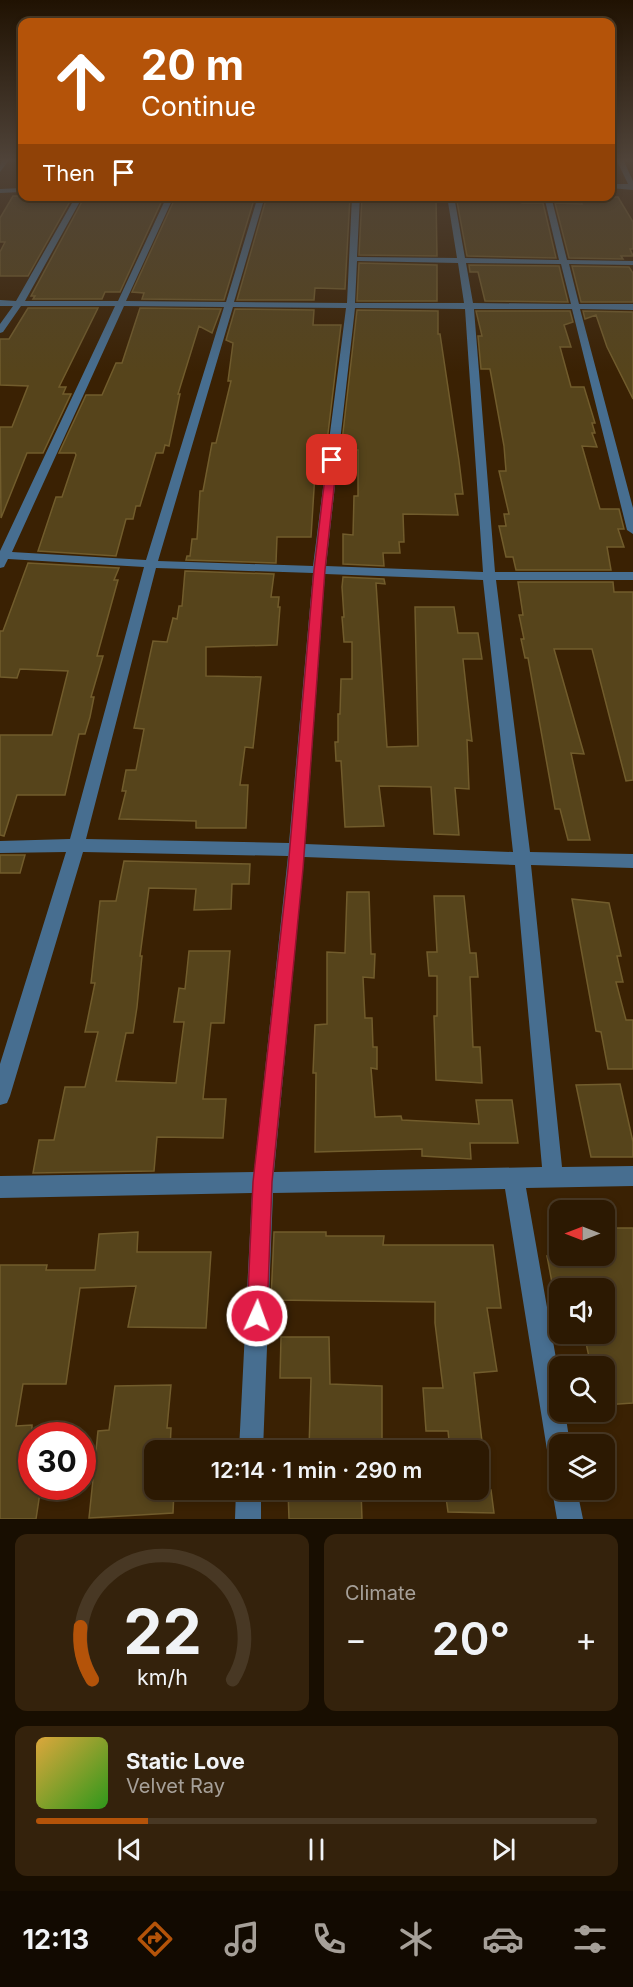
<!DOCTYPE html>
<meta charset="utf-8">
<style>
body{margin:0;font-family:Inter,sans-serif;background:#34220c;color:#f1f3f6;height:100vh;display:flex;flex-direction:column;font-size:22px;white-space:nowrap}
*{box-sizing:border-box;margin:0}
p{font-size:20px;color:#a6a099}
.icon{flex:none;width:33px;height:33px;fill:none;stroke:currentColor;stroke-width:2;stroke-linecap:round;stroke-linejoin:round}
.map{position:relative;height:1519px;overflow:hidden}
.drawer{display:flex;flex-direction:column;gap:15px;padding:15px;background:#180e01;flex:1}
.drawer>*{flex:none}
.hud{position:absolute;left:18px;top:18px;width:597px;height:183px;border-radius:12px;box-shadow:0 3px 9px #0003,0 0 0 2px #483824;background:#b45309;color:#fff;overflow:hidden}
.needle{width:39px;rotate:270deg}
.controls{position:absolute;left:549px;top:1200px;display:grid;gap:12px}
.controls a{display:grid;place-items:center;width:66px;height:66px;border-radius:12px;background:#2c1902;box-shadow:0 3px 9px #0003,0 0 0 2px #483824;font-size:30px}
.speed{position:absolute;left:18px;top:1422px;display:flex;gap:12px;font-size:30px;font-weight:700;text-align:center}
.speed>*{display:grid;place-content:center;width:78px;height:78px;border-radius:50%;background:#2c1902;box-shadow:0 3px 9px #0003,0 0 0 2px #483824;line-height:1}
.speed .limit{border:9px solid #d22;background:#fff;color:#111}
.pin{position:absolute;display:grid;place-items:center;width:51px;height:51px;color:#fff;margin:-26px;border-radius:12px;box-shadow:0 3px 9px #0006}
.me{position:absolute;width:66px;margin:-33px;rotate:2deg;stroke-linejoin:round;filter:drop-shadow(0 0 4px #0008)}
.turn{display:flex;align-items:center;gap:21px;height:126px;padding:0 24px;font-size:27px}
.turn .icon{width:78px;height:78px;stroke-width:2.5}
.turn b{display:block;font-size:42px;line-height:51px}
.then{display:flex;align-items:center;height:57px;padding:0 24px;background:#0003;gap:12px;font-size:22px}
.big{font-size:45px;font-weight:600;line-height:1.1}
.drawer .tile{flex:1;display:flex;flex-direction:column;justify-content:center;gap:9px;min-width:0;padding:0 21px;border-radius:12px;background:#34220c}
.drawer .dial{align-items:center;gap:0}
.dial svg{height:156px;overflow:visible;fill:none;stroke:#483824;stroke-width:7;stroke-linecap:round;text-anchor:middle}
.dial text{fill:#f1f3f6;stroke:none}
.song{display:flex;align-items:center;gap:18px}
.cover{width:72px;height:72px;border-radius:9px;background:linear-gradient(135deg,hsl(40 70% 55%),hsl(110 70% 35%))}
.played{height:6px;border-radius:3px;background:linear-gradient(90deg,#b45309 20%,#483824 20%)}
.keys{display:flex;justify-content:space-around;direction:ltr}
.heat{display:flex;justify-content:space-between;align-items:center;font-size:33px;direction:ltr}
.drawer .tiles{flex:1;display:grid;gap:15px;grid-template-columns:1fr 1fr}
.tile:last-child{grid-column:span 2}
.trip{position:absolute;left:144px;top:1440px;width:345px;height:60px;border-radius:12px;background:#2c1902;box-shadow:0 3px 9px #0003,0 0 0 2px #483824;font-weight:600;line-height:60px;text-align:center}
.tab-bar{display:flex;height:96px;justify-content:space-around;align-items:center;background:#120a01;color:#a6a099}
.tab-bar .icon{width:42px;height:42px}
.tab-bar .selected{color:#b45309}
.tab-bar b{font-size:27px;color:#f1f3f6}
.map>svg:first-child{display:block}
.building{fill:#56441b;stroke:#715c2c;stroke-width:1.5}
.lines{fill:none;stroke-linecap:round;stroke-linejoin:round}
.minor{fill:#476e90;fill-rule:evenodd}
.route{fill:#e11d48;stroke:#92132f;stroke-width:1.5}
</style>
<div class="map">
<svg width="633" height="1519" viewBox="0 0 633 1519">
<rect width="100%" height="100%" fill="#3a2103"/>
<path class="building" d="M 13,196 L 73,196 L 28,276 L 0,276 L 0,252 L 5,242 L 0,242 L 0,218 Z
M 85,196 L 164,196 L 120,292 L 105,292 L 102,299 L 33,299 L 35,296 L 31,296 Z
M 176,196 L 255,196 L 224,300 L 142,299 L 144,293 L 132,292 Z
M 267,196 L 350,196 L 345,289 L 315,288 L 314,300 L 237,300 Z
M 362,196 L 436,196 L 437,256 L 359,255 Z
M 456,196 L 519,196 L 522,203 L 543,203 L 556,258 L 467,256 Z
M 579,197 L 618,197 L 633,222 L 633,249 L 630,249 L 633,256 L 621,256 L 623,259 L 569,258 L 555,203 L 582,204 Z
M 359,263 L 437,265 L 437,301 L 357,301 Z
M 469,265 L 559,266 L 568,302 L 485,301 L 478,272 L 470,272 Z
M 572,266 L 629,267 L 633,273 L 633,302 L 581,302 Z
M 28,308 L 98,308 L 59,387 L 66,387 L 63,394 L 71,394 L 43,453 L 27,453 L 1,518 L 0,427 L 12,427 L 28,386 L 0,385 L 0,339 L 9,339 Z
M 140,308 L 221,309 L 212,333 L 199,326 L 178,394 L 180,394 L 169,446 L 165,445 L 163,453 L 156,453 L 140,506 L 136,506 L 133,519 L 126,519 L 116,556 L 38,551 L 56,497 L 62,497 L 76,455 L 75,453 L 59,453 L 86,395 L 102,395 L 116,363 L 122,363 Z
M 235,309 L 314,310 L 313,325 L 341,325 L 326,450 L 320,449 L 317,473 L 315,473 L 311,537 L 277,537 L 276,563 L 186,560 L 187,556 L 190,556 L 192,539 L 197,539 L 200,491 L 203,491 L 212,443 L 216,443 L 231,381 L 228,381 L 233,343 L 226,340 Z
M 357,310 L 438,311 L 438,334 L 440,334 L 459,461 L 463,494 L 455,494 L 458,515 L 403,514 L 404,542 L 399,542 L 400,553 L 383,553 L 384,566 L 343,564 L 343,534 L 353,535 L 354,496 L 358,496 L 358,450 L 341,450 Z
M 476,311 L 570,311 L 573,322 L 564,325 L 571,347 L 560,347 L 571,387 L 584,387 L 595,423 L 592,423 L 595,433 L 592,433 L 597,447 L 582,446 L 600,509 L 619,509 L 624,529 L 618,529 L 624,547 L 607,547 L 611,570 L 516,570 L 513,557 L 506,557 L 499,526 L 506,526 L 504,514 L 509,514 L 499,471 L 506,471 L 504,446 L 490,369 L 481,369 L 478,336 L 482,336 Z
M 583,311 L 633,312 L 633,399 L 607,347 L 596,315 L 585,319 Z
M 28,563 L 119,568 L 114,580 L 118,580 L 97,656 L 103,656 L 91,697 L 94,697 L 90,717 L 85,734 L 79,734 L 65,795 L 17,795 L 4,836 L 0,835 L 0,735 L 52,735 L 68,671 L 20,669 L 17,678 L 0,677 L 0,631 L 3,631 Z
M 185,571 L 274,574 L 271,597 L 279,597 L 278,607 L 280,607 L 277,645 L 206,647 L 206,676 L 261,677 L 253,748 L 245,747 L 240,785 L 248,785 L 246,828 L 196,828 L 196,821 L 119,819 L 126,791 L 122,791 L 126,770 L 136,770 L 144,729 L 134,728 L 153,641 L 167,642 L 173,618 L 177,619 L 179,606 L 182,606 Z
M 343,577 L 384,579 L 385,584 L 376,583 L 387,747 L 418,746 L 415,607 L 454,607 L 458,633 L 478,633 L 482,659 L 463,659 L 472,741 L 467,740 L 469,789 L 455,788 L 459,835 L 434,834 L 431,787 L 379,786 L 384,826 L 345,827 L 341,761 L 336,761 L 335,742 L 338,742 L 338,714 L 340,714 L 341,679 L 352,679 L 352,642 L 344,642 L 342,617 L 344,617 L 342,587 Z
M 518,582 L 613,582 L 614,592 L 633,592 L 633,780 L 626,781 L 592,649 L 554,649 L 584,754 L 571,753 L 590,840 L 568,840 L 560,809 L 555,809 L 528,658 L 525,658 L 521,639 L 524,639 L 519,615 L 523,615 Z
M 0,855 L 25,855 L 20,873 L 0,873 Z
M 124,861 L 250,864 L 249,884 L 232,884 L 231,909 L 194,910 L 196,889 L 149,888 L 140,956 L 142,956 L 137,1007 L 133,1033 L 126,1033 L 116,1081 L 176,1083 L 184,1022 L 174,1022 L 179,988 L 185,989 L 189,951 L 230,951 L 224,1023 L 211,1023 L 203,1099 L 226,1099 L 223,1138 L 157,1137 L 154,1171 L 33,1173 L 39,1140 L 54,1140 L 65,1087 L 85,1087 L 98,1032 L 85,1032 L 95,983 L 91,983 L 100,901 L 116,901 Z
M 347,892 L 369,892 L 371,954 L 375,954 L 374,978 L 363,977 L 365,1018 L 372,1018 L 373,1047 L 377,1047 L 377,1069 L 371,1068 L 375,1117 L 401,1116 L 402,1120 L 479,1124 L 476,1100 L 512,1100 L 518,1143 L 470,1143 L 471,1159 L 422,1156 L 422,1149 L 315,1152 L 316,1073 L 313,1073 L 315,1025 L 327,1024 L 327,952 L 345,953 Z
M 434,896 L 464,896 L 470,953 L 476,953 L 478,977 L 470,977 L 473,1047 L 480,1047 L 482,1083 L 436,1080 L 434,1016 L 437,1016 L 437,976 L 429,976 L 427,952 L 437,952 Z
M 572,899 L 609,903 L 621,956 L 617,956 L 623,982 L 616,982 L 626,1020 L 633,1020 L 633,1069 L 608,1069 L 601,1032 L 596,1031 Z
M 620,1084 L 633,1142 L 633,1157 L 591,1157 L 576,1085 Z
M 604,1228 L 633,1228 L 633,1403 L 604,1405 L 604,1366 L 591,1366 L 584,1334 L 604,1334 L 604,1288 L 553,1288 L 547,1256 L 604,1256 Z
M 138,1232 L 137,1252 L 211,1252 L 206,1328 L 128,1327 L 136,1286 L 80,1288 L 66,1384 L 23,1384 L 16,1426 L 32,1425 L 32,1486 L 41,1486 L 36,1519 L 0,1519 L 0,1265 L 47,1265 L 46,1270 L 95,1270 L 99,1234 Z
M 274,1232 L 326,1232 L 326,1236 L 384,1236 L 383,1245 L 493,1245 L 501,1308 L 487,1308 L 497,1371 L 474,1373 L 483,1450 L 450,1450 L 448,1431 L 426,1431 L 423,1388 L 443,1388 L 435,1323 L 435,1302 L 271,1300 Z
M 281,1337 L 329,1337 L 330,1384 L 382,1386 L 382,1450 L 309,1450 L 311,1378 L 280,1378 Z
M 171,1385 L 167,1428 L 171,1428 L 170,1450 L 154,1450 L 154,1490 L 174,1490 L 173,1513 L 89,1518 L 98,1431 L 109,1430 L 115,1386 Z
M 288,1490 L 361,1490 L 362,1519 L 289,1519 Z
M 445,1490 L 491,1490 L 494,1513 L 448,1512 Z"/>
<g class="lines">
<path class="minor" d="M 3,159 L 10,159 L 0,172 L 0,165 Z
M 616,159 L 623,159 L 633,181 L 633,190 L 610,188 L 610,184 L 628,184 Z
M 22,188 L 22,192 L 0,193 L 0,189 Z
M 76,196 L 83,196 L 25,301 L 118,301 L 167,196 L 174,196 L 126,301 L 226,302 L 258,196 L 265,196 L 234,302 L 347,303 L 352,196 L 360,196 L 357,257 L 457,258 L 447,196 L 454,196 L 465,258 L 559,260 L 544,196 L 551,196 L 567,260 L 633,261 L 633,265 L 569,264 L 579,304 L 633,304 L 633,310 L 580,309 L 633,508 L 633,534 L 627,530 L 572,309 L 474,309 L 495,572 L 633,572 L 633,580 L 496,580 L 530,852 L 633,854 L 633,868 L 531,865 L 562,1167 L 633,1166 L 633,1186 L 526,1188 L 560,1381 L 560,1412 L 565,1412 L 570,1444 L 560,1444 L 560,1468 L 551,1465 L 548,1456 L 505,1189 L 273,1193 L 263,1450 L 239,1450 L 252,1193 L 0,1198 L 0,1176 L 254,1172 L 288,856 L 83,852 L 10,1096 L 7,1103 L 0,1105 L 0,1064 L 66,852 L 0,853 L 0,841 L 70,839 L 144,567 L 8,559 L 4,567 L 0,568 L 0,551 L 115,306 L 21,306 L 3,332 L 0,333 L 0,324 L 13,306 L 0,306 L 0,300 L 16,301 ZM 357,261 L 458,263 L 464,303 L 355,303 ZM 466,263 L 561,264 L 571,304 L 473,303 ZM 124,306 L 224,307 L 146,560 L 12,552 ZM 233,307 L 346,308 L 313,566 L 158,561 ZM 355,308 L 465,309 L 483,572 L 326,566 ZM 156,568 L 313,573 L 289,843 L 86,839 ZM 325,574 L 483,580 L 513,852 L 305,844 ZM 304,857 L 515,865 L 542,1167 L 274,1172 Z
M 560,1480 L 560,1490 L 577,1490 L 583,1519 L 557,1519 L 552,1490 L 556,1481 Z
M 236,1490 L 261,1490 L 261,1519 L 235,1519 Z"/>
</g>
<linearGradient id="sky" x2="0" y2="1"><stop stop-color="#201202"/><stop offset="0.43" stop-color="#4f4339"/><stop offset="1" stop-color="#4f4339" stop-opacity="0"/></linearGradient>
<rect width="633" height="372" fill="url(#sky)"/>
<path class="route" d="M 332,457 L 337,460 L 325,570 L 303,869 L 272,1182 L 267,1316 L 264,1324 L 257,1327 L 250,1324 L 247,1316 L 253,1182 L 288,869 L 314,570 L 327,460 Z"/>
</svg>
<div class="controls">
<a><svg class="needle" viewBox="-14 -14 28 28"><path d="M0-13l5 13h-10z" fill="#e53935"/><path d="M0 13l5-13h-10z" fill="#a6a099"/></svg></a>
<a><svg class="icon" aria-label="sound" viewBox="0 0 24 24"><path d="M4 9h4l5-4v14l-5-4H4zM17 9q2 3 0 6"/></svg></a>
<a><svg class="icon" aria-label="search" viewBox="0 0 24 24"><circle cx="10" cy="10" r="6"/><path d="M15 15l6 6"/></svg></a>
<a><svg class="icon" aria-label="layers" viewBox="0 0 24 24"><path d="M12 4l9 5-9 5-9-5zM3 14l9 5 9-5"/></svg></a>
</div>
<div class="speed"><div class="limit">30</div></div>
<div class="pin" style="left:332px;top:460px;background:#d93025"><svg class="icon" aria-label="arrive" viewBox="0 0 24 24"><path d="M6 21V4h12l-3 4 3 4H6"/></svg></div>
<svg class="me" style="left:257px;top:1316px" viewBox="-20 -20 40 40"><circle r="17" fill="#e11d48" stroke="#fff" stroke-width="3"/><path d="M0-11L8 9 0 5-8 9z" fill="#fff"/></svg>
<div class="trip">12:14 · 1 min · 290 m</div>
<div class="hud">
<div class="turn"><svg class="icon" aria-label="ahead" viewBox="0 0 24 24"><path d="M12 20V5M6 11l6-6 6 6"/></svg><div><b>20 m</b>Continue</div></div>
<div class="then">Then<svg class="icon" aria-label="arrive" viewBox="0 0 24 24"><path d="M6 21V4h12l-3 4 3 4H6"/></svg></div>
</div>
</div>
<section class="drawer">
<div class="tiles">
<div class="tile dial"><svg viewBox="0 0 100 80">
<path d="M14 69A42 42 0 1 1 86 69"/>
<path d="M14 69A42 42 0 0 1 8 42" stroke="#b45309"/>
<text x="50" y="56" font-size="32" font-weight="700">22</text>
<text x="50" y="72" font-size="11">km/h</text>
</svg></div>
<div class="tile"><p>Climate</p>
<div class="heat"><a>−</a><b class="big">20°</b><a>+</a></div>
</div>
<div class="tile">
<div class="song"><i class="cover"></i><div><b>Static Love</b><p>Velvet Ray</p></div></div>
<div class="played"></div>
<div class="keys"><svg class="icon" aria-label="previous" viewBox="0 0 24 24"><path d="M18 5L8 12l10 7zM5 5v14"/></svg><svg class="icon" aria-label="pause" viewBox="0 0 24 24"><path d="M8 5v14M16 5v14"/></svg><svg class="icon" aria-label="next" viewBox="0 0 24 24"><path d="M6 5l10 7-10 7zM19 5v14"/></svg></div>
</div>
</div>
</section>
<nav class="tab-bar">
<b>12:13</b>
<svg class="icon selected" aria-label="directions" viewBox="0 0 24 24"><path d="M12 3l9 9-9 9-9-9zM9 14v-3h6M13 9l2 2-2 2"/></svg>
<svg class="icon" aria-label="music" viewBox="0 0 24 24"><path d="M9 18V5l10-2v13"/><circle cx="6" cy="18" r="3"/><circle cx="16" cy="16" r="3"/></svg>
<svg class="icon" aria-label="phone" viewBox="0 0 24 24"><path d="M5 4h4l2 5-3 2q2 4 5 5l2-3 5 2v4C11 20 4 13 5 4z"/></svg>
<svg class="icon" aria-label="climate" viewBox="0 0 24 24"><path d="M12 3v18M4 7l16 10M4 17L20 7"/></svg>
<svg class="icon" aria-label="car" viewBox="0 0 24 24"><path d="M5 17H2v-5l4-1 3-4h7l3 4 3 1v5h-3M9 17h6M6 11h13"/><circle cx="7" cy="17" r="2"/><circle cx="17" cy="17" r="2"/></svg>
<svg class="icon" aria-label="filters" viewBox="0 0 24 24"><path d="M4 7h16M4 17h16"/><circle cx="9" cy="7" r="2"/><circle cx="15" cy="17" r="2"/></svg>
</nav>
